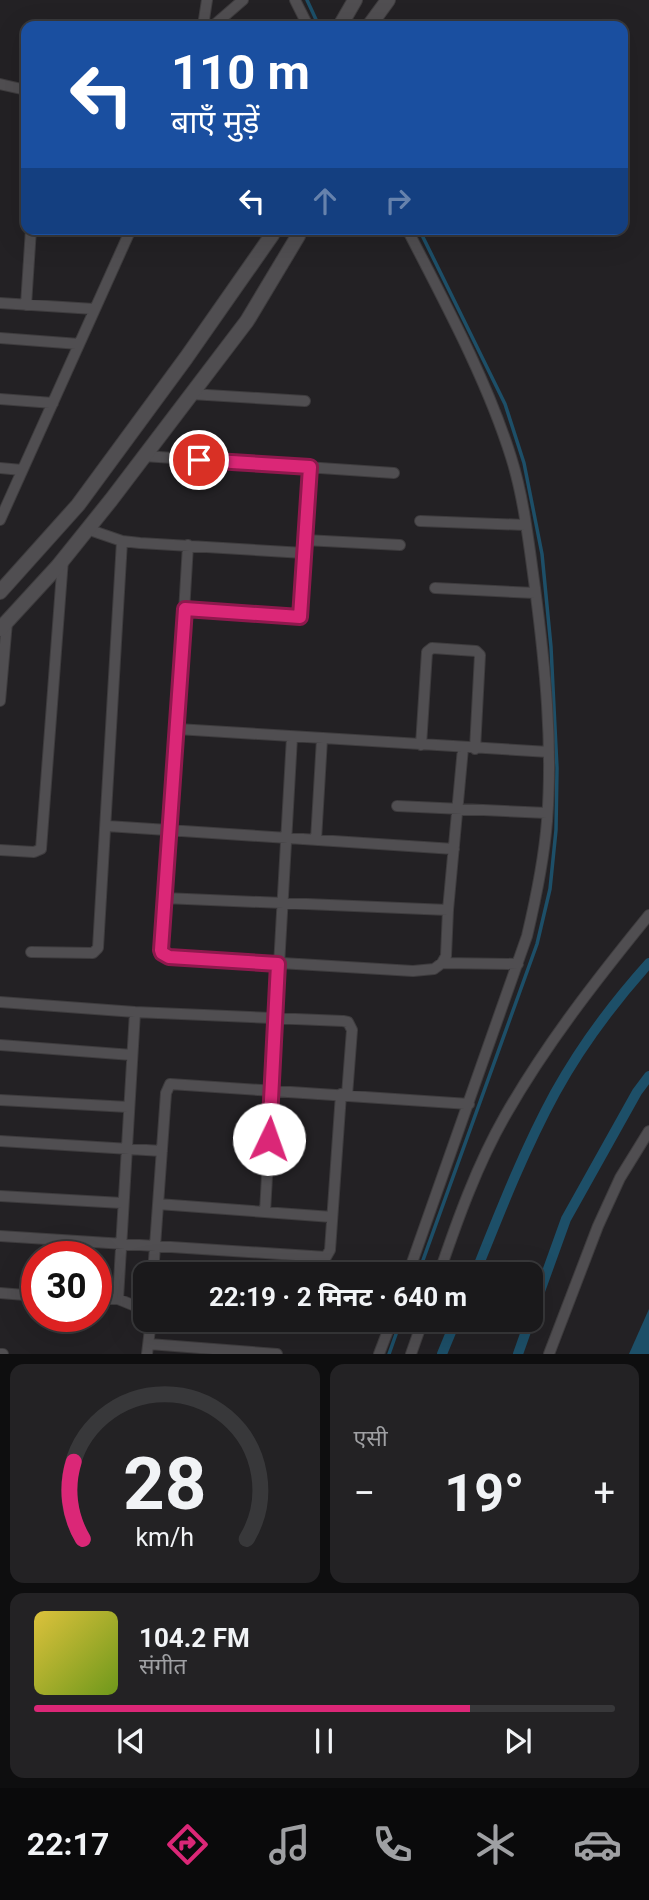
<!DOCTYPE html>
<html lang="hi">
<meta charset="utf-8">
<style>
body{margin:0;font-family:Roboto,"Noto Sans Devanagari",sans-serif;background:#232224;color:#f1f3f6;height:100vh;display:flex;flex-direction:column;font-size:26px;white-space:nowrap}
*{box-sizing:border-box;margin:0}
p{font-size:23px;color:#9fa0a3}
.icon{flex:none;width:38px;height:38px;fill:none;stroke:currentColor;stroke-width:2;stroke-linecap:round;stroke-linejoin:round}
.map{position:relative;height:1354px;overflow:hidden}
.panel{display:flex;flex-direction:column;gap:10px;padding:10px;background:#0e0e0f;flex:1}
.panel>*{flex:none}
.top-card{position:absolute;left:21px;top:21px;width:607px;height:214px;border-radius:14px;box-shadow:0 7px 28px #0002,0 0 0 2px #38383a;background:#1a4fa0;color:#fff;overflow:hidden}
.speed{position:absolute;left:21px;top:1241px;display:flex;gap:14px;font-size:35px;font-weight:700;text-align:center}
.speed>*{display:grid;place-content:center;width:91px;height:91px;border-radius:50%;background:#1a191b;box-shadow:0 7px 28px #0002,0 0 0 2px #38383a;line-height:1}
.speed .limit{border:10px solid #d22;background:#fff;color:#111}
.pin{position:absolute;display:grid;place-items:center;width:60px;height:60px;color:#fff;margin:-30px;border:4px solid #fff;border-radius:50%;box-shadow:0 2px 7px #0007}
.me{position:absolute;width:77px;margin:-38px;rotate:3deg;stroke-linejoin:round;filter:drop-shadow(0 0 5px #0008)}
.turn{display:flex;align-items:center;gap:24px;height:147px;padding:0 35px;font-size:32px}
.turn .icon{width:91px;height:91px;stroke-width:2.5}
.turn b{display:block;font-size:49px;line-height:60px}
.lanes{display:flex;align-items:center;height:66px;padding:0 35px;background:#0003;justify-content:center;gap:35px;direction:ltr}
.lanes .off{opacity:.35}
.big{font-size:52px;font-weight:700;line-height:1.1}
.panel .card{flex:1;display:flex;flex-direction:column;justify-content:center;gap:10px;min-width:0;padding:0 24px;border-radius:14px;background:#232224}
.panel .dial{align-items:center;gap:0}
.dial svg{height:182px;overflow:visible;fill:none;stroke:#38383a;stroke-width:7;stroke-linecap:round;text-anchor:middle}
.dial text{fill:#f1f3f6;stroke:none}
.song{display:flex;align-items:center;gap:21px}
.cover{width:84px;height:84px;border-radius:10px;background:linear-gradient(135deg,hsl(50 70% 55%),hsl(80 70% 35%))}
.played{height:7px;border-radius:4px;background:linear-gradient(90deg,#db2777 75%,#38383a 75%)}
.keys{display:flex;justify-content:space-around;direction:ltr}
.heat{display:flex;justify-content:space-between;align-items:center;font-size:38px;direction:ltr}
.panel .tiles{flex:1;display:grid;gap:10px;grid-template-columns:1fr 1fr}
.card:last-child{grid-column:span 2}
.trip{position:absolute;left:133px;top:1262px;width:410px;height:70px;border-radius:14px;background:#1a191b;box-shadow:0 7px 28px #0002,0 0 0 2px #38383a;font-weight:700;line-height:70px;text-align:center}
.tabs{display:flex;height:112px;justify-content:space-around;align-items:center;background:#0a0a0b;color:#9fa0a3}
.tabs .icon{width:49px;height:49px}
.tabs .selected{color:#db2777}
.tabs b{font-size:32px;color:#f1f3f6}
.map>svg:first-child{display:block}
.water{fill:#1d4f68}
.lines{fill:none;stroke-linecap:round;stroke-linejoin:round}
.stream{stroke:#1d4f68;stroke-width:3.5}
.canal{stroke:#1d4f68;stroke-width:10}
.street-casing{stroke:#3e3c3e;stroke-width:12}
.secondary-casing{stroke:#3e3c3e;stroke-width:16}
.street{stroke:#504e51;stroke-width:10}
.secondary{stroke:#504e51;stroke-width:14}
.route-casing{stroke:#8e194d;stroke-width:18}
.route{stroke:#db2777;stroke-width:12}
</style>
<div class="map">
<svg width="649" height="1354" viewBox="0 0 649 1354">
<rect width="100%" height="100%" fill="#232124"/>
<path class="water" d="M 649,1309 L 649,1354 L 629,1354 Z"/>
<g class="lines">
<path class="stream" d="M 307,0 L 319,26
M 418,1274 L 537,944 L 550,889 L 556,830 L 557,768 L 551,647 L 542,554 L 524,463 L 505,404 L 419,229
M 389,1354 L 401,1320"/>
<path class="canal" d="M 475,1274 C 499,1214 524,1150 555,1093 C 581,1046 614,1002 649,963
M 530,1319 L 566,1219 L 637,1092 L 649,1076
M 442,1354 L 456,1320
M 518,1354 L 530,1320"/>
<defs>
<path id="street" d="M 295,0 L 308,26
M 203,26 L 207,0
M 213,26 L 243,0
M 0,84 L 26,90
M 407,229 C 444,301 487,380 511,457 C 524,498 529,545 535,588 C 545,665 553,744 547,821 C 544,860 536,898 527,936 L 408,1274
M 0,303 L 94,309
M 26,305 L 31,229
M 0,338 L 79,344
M 191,394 L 305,401
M 0,399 L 53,403
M 144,456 L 394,473
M 0,468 L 22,470
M 0,520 L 131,229
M 420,521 L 525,525
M 87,529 L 122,541 L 140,543 L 304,553
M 305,540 L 400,545
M 188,545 L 171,830 L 161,950 L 165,956 L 413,971 L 434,969 L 442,963 L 446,956 L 448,910 L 463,748
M 435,588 L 535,593
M 185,609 L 300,617 L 310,467
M 0,701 L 7,622
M 177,729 L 549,752
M 421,745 L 427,652 L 432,648 L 476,651 L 480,655 L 475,749
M 397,806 L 547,813
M 107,826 L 454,849
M 316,840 L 322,739
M 0,850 L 34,852 L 41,849 L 63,559
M 164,898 L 448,910
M 31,952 L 93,953 L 98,948 L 122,541
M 442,963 L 518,964
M 0,1002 L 135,1012 L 343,1021 L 348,1022 L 352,1030 L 347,1095
M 0,1045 L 132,1055
M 0,1100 L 128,1107
M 0,1141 L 162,1151
M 0,1196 L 122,1203
M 158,1204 L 332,1217
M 265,1212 L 292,737
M 0,1236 L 326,1257 L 330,1250 L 341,1094
M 153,1274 L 166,1093 L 170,1084 L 469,1104
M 439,1274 C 457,1221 477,1165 505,1116 C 546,1044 597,979 649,915
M 0,1293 L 37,1296
M 96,1299 L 118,1299 L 145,1310
M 118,1299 L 135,1012
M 149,1344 L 277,1354
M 0,1354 L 3,1354
M 147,1354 L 151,1320
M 379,1354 L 392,1320
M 411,1354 L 423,1320
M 549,1354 L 598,1226 L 620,1178 L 649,1131"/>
<path id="secondary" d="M 340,26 L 355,0
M 369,26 L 388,0
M 0,592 L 78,505 L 186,358 L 272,235 L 274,229
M 0,629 L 58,566 L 111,500 L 247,321 L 298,236 L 299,229"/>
</defs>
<use href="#street" class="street-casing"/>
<use href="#secondary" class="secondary-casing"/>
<use href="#street" class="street"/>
<use href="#secondary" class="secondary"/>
</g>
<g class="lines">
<defs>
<path id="route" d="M 199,460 L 310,467 L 300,617 L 185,609 L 161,950 L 162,953 L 169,957 L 278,964 L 269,1139"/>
</defs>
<use href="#route" class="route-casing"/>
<use href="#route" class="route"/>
</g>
</svg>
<div class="speed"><div class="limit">30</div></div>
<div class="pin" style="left:199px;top:460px;background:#d93025"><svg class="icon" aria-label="arrive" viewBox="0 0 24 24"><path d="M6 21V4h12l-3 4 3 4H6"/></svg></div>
<svg class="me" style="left:269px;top:1139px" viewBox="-20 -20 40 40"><circle r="19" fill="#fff"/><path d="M0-13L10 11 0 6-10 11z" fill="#db2777"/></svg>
<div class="trip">22:19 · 2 मिनट · 640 m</div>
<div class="top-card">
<div class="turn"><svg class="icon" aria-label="left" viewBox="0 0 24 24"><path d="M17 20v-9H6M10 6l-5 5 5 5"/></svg><div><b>110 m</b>बाएँ मुड़ें</div></div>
<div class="lanes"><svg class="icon" aria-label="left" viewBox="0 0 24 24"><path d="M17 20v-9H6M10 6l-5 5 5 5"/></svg><svg class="icon off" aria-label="ahead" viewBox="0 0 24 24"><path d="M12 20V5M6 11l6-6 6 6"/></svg><svg class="icon off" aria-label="right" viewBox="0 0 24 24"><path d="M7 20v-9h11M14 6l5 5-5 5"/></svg></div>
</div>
</div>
<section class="panel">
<div class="tiles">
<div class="card dial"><svg viewBox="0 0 100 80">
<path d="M14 69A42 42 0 1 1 86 69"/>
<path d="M14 69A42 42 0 0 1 10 35" stroke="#db2777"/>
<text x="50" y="56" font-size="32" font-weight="700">28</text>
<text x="50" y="72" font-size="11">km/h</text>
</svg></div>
<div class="card"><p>एसी</p>
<div class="heat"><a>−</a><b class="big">19°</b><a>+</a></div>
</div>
<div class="card">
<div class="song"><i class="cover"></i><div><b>104.2 FM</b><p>संगीत</p></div></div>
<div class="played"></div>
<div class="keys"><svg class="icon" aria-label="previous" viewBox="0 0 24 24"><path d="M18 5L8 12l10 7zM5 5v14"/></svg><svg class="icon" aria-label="pause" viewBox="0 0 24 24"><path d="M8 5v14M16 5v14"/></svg><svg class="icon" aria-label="next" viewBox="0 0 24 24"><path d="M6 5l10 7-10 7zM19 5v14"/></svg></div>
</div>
</div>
</section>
<nav class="tabs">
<b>22:17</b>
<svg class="icon selected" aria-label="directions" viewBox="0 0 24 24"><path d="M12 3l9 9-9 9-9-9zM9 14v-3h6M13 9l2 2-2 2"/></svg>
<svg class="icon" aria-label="music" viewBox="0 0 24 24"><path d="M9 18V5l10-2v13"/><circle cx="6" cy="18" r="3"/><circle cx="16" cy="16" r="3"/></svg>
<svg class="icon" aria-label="phone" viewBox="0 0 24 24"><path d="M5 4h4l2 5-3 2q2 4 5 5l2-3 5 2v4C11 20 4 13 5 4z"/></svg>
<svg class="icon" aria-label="climate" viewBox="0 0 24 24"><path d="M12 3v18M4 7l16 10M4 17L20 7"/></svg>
<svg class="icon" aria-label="car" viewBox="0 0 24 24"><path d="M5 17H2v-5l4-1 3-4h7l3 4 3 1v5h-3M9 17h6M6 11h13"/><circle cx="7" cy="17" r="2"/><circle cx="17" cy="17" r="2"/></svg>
</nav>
